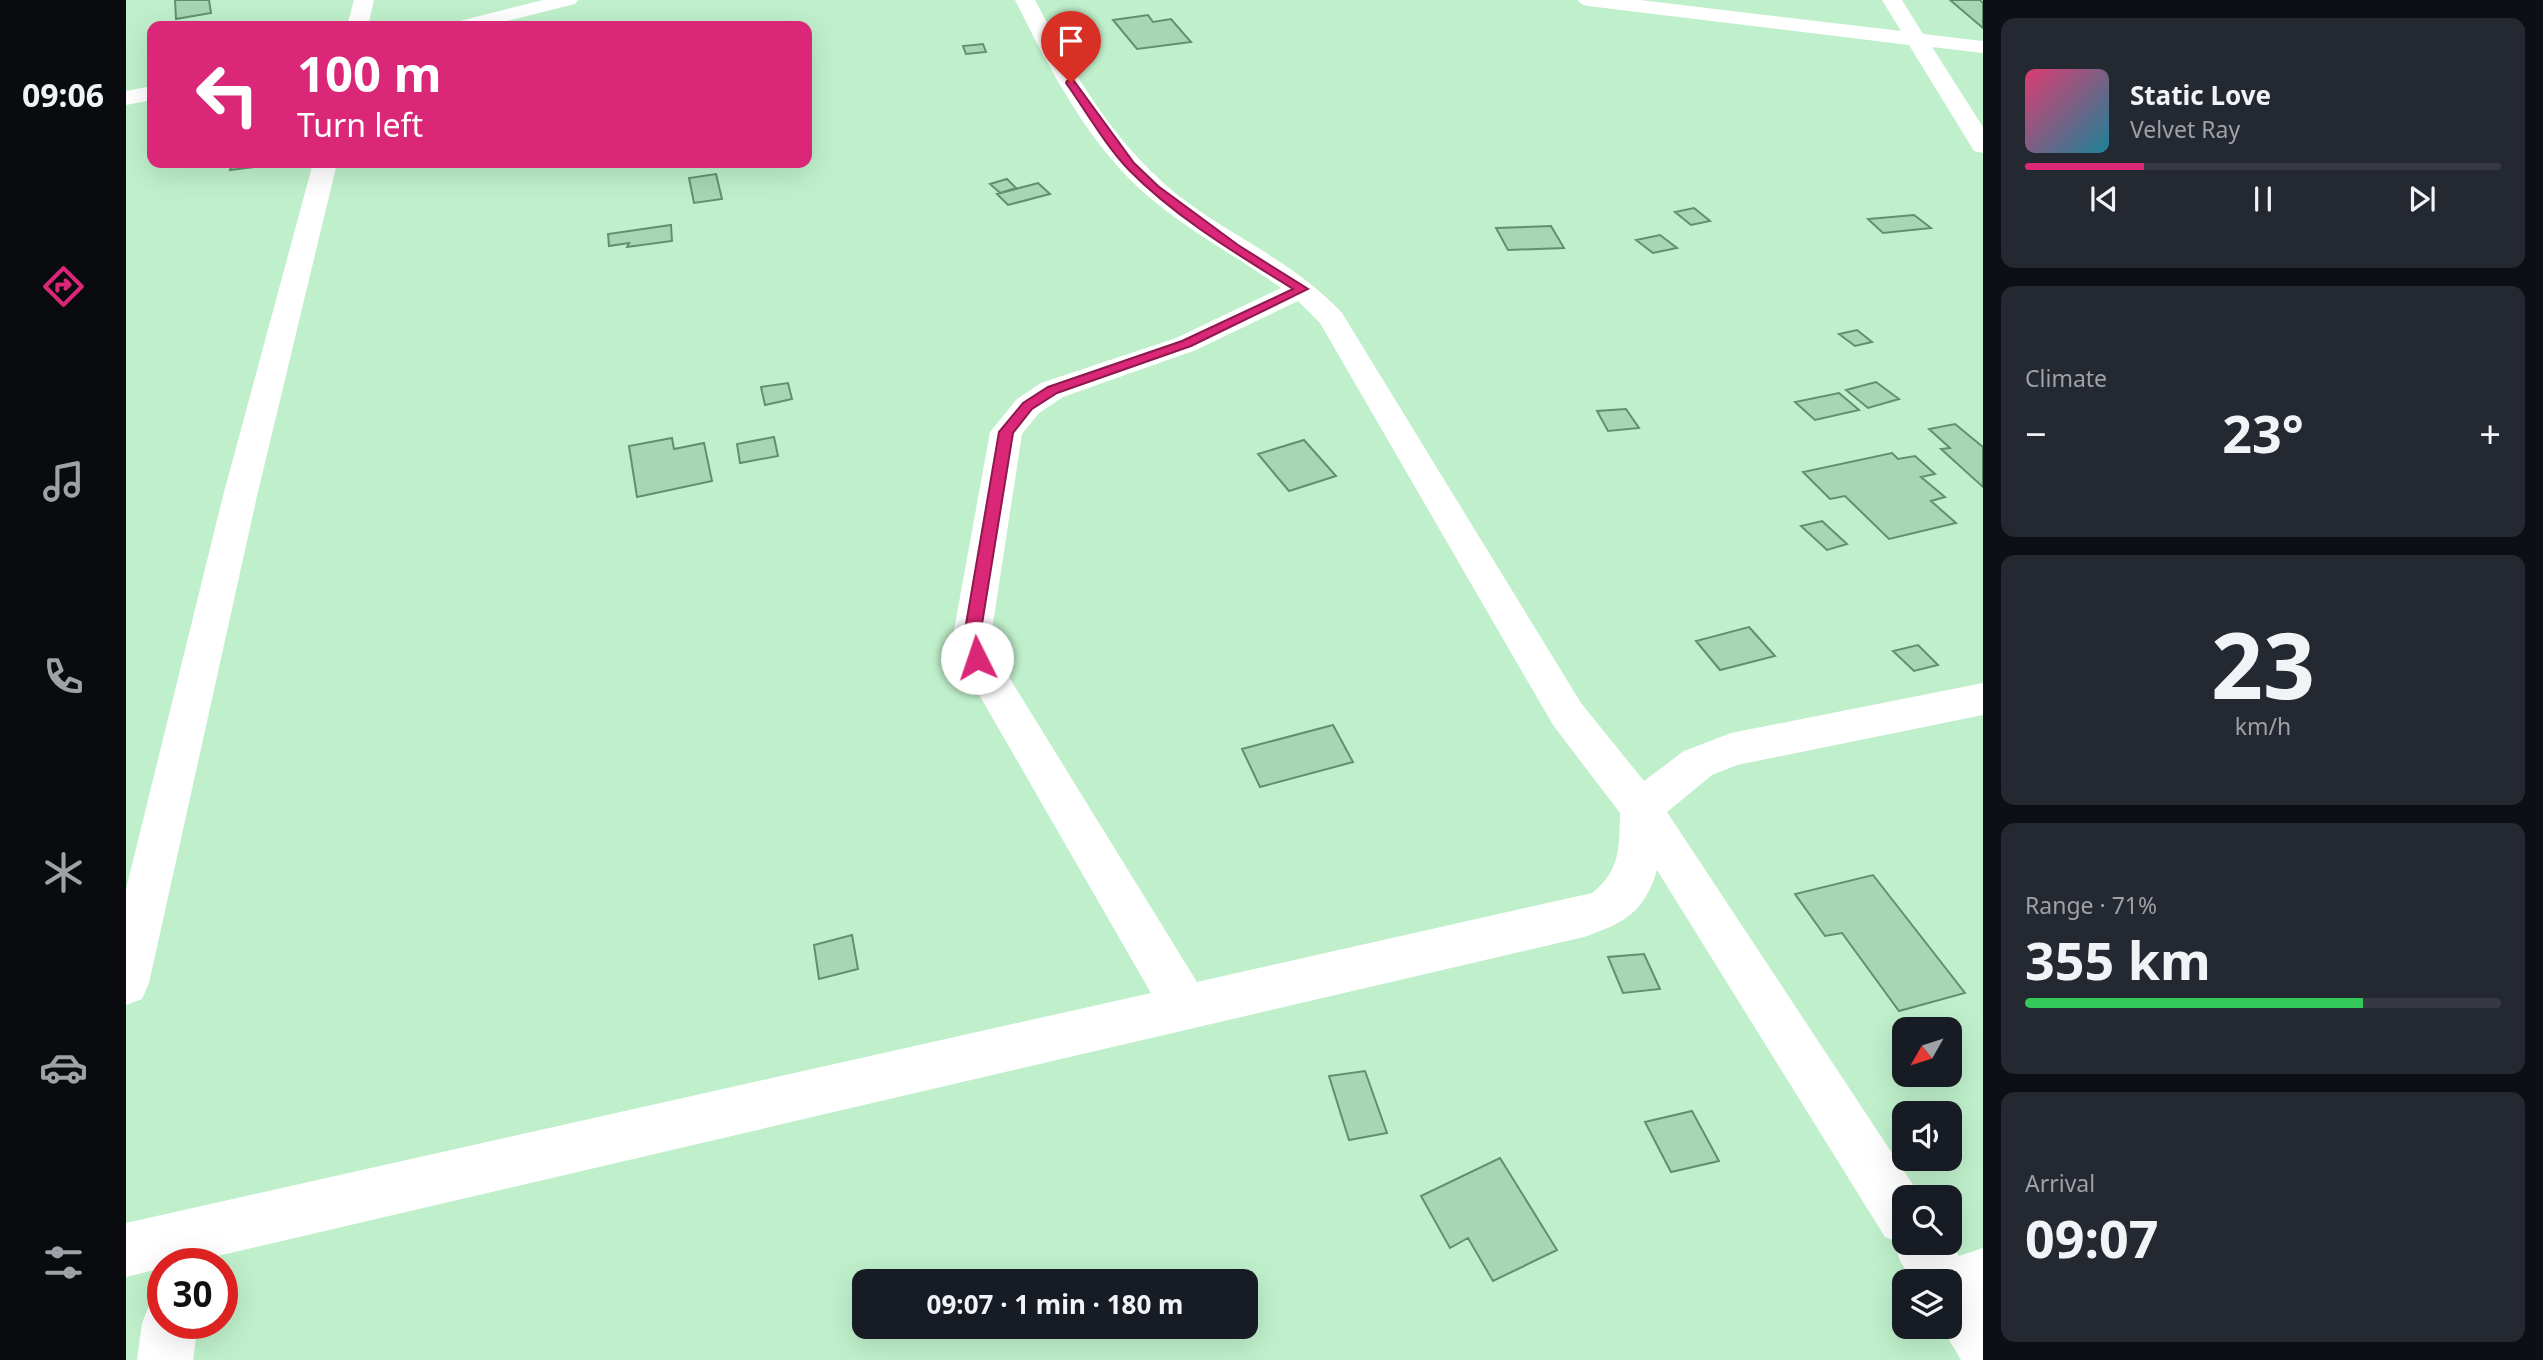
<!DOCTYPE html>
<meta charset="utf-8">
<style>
body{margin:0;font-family:"Noto Sans",sans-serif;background:#242831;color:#f1f3f6;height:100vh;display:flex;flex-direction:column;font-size:26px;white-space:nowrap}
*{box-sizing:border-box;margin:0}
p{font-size:23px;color:#9ea1a6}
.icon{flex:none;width:38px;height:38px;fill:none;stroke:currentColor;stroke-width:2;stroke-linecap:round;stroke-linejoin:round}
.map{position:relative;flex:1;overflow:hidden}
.drawer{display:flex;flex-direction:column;gap:18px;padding:18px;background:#0d0f14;width:560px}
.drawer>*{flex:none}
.top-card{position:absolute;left:21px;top:21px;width:665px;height:147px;border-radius:14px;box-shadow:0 7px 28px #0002;background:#db2777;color:#fff;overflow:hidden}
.needle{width:46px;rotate:231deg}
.fabs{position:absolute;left:1766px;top:1017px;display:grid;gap:14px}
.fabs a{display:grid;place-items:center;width:70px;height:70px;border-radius:14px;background:#171b24;box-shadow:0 7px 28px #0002;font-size:35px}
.speed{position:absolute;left:21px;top:1248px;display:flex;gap:14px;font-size:35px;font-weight:700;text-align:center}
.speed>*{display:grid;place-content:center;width:91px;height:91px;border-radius:50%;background:#171b24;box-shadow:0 7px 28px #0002;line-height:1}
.speed .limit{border:10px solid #d22;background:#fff;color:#111}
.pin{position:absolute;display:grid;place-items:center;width:60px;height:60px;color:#fff;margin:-72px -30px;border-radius:50% 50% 50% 0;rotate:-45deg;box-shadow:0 0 7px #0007}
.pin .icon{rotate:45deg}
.me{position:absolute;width:77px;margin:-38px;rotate:356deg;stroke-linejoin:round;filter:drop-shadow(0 0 5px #0008)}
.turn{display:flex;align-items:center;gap:24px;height:147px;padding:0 35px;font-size:32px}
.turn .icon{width:91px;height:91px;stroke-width:2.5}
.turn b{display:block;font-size:49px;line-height:60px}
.big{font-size:52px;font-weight:700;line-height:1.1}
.drawer .card{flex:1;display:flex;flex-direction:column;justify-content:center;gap:10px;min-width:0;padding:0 24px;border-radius:14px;background:#242831}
.drawer .dial{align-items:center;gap:0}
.dial b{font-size:91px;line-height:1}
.song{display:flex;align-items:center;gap:21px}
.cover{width:84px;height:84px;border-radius:10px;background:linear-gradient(135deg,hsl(340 70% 55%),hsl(190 70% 35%))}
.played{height:7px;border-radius:4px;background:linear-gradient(90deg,#db2777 25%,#363941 25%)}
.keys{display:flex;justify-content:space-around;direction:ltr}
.heat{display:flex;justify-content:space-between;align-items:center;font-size:38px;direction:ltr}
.charge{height:10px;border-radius:5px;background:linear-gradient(90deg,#34c759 71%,#363941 0)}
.trip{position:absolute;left:726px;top:1269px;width:406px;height:70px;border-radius:14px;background:#171b24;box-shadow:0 7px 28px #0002;font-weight:700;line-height:70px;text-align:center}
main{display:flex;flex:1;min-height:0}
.tabs{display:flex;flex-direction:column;width:126px;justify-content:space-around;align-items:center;background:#090b0e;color:#9ea1a6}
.tabs .icon{width:49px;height:49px}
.tabs .current{color:#db2777}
.tabs b{font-size:32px;color:#f1f3f6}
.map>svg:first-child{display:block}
.building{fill:#a6d6b2;stroke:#62906e;stroke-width:2}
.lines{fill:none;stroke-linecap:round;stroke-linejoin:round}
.minor{fill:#fff;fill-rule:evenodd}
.route{fill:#db2777;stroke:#8e194d;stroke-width:2}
</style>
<main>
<nav class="tabs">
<b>09:06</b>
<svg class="icon current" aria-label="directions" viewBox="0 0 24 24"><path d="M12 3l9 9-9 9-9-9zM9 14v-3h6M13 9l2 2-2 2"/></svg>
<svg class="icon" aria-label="music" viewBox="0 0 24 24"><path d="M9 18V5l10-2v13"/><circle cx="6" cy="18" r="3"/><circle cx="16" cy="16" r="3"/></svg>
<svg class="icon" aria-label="phone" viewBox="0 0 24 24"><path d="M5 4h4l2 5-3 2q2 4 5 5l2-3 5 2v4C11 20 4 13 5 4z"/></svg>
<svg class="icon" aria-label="climate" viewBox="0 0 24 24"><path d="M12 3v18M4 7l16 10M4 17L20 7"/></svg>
<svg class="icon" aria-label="car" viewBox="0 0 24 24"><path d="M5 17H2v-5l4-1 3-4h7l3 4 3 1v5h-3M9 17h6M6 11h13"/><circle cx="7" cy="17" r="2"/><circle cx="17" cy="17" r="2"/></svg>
<svg class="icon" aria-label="filters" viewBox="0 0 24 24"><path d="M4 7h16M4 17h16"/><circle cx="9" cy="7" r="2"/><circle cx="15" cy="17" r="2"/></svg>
</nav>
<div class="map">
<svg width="1857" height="1360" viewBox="0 0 1857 1360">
<rect width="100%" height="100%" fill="#bff0cb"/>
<path class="building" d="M 49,0 L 83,0 L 85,13 L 50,19 Z
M 1824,0 L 1854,0 L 1857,3 L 1857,28 Z
M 1022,15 L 1027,22 L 1045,19 L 1065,42 L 1011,49 L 987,20 Z
M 956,27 L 961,37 L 944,39 L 939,28 Z
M 857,44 L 860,52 L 840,54 L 837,46 Z
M 106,163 L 145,163 L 144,165 L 104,170 Z
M 590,174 L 596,199 L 568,203 L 563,178 Z
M 881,179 L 890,188 L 874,193 L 864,184 Z
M 912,183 L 924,194 L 882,205 L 871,194 Z
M 1568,208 L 1584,221 L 1565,225 L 1549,212 Z
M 1788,215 L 1805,228 L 1757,233 L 1742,219 Z
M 545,225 L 546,241 L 501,247 L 503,243 L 483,246 L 482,234 Z
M 1425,226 L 1438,248 L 1382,250 L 1370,228 Z
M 1534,235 L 1551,248 L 1527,253 L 1510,240 Z
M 1731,330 L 1746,342 L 1729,346 L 1713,334 Z
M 1750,382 L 1773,399 L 1742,408 L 1720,390 Z
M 662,383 L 666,399 L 639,405 L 635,387 Z
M 1713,393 L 1733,410 L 1689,420 L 1669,402 Z
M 1500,409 L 1513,428 L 1482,431 L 1471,411 Z
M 1829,424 L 1857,447 L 1857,487 L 1815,449 L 1824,448 L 1803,429 Z
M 648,437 L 652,456 L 614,463 L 611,444 Z
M 546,438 L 548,449 L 578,443 L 586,481 L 511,497 L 503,446 Z
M 1178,440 L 1210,476 L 1163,491 L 1132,454 Z
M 1766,453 L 1772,459 L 1789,456 L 1809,474 L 1795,477 L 1819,497 L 1805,501 L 1830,523 L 1763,539 L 1719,496 L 1704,499 L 1677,472 Z
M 1696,521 L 1721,544 L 1701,550 L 1675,526 Z
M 1623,627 L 1649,656 L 1594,670 L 1570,641 Z
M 1792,645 L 1812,665 L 1788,671 L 1767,651 Z
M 1207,725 L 1227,762 L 1134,787 L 1116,749 Z
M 1747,875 L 1839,993 L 1773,1011 L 1716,933 L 1699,936 L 1669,894 Z
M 726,935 L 732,969 L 693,979 L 688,945 Z
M 1518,954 L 1534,989 L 1497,993 L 1482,957 Z
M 1239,1071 L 1261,1133 L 1223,1140 L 1203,1076 Z
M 1566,1111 L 1593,1161 L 1545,1172 L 1519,1122 Z
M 1374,1158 L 1431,1250 L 1367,1281 L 1342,1238 L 1324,1248 L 1295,1196 Z"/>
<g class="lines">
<path class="minor" d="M 228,0 L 248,0 L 242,26 L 221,26 Z
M 417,0 L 452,0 L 449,4 L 361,26 L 326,26 L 330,22 Z
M 889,0 L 909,0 C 948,75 992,151 1061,202 C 1113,240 1173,266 1216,313 L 1455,703 L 1518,781 L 1558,751 L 1605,733 L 1857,683 L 1857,715 L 1611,765 L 1586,775 L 1541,812 L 1795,1197 L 1778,1197 L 1778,1242 L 1824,1241 L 1833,1256 L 1857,1248 L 1857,1360 L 1835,1360 L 1815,1326 L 1824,1326 L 1824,1281 L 1787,1281 L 1774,1261 L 1767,1240 L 1759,1237 L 1531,870 C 1518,913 1498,923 1458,937 L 57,1264 L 37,1264 L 37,1268 L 0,1277 L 0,1223 L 1025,993 L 832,658 L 828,630 L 864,432 L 891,399 L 915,383 L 1050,338 L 1155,288 C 1112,257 1064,232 1023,197 C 963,146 924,70 889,0 ZM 1172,301 L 1194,323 L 1427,725 L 1494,813 C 1493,846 1495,871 1466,893 L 1071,982 L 870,656 L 866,630 L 896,434 L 913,413 L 937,397 L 1070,350 Z
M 1452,0 L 1514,0 L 1775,31 L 1756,0 L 1776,0 L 1797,34 L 1857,41 L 1857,53 L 1806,47 L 1857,127 L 1857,153 L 1848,151 L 1845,146 L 1783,45 L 1462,6 L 1455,4 Z
M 26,86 L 26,100 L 0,105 L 0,91 Z
M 187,163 L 211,163 L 131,496 L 23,983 L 16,999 L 0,1005 L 0,889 L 97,496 Z
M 37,1298 L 37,1323 L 72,1323 L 67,1360 L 11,1360 L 16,1323 L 24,1303 Z"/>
</g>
<path class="route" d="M 941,81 L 948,81 L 1008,163 L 1032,186 L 1112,245 L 1182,289 L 1065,346 L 931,393 L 906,409 L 887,433 L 855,630 L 859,658 L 851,664 L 843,658 L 839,630 L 873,432 L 897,403 L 922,387 L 1056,341 L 1167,289 C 1111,254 1050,218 1003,170 C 979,145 960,111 940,83 Z"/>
</svg>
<div class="fabs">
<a><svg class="needle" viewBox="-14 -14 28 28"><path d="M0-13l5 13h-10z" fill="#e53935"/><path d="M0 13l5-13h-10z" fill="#9ea1a6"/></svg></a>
<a><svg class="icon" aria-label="sound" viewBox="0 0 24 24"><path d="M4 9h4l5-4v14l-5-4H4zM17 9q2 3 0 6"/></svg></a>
<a><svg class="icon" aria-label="search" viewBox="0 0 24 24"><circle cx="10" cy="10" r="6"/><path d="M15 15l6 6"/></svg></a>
<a><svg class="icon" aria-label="layers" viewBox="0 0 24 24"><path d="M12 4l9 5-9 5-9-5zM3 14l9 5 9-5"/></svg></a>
</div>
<div class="speed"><div class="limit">30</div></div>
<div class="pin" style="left:945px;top:83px;background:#d93025"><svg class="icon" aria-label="arrive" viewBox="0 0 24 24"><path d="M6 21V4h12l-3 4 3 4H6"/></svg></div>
<svg class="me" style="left:851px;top:658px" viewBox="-20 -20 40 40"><circle r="19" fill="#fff"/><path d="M0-13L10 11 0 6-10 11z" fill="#db2777"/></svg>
<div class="trip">09:07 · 1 min · 180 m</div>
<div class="top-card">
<div class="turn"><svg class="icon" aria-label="left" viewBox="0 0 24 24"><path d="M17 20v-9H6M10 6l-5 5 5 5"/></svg><div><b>100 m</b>Turn left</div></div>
</div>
</div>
<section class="drawer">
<div class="card">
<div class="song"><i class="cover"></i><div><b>Static Love</b><p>Velvet Ray</p></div></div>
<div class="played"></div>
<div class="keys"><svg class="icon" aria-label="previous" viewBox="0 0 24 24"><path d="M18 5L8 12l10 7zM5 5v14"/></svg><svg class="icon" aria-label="pause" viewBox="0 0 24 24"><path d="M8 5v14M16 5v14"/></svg><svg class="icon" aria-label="next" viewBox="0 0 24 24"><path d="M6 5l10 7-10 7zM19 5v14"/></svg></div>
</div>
<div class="card"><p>Climate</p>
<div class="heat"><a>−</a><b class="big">23°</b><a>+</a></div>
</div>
<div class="card dial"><b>23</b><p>km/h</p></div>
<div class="card"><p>Range · 71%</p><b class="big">355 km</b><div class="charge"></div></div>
<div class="card"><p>Arrival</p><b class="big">09:07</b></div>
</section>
</main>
